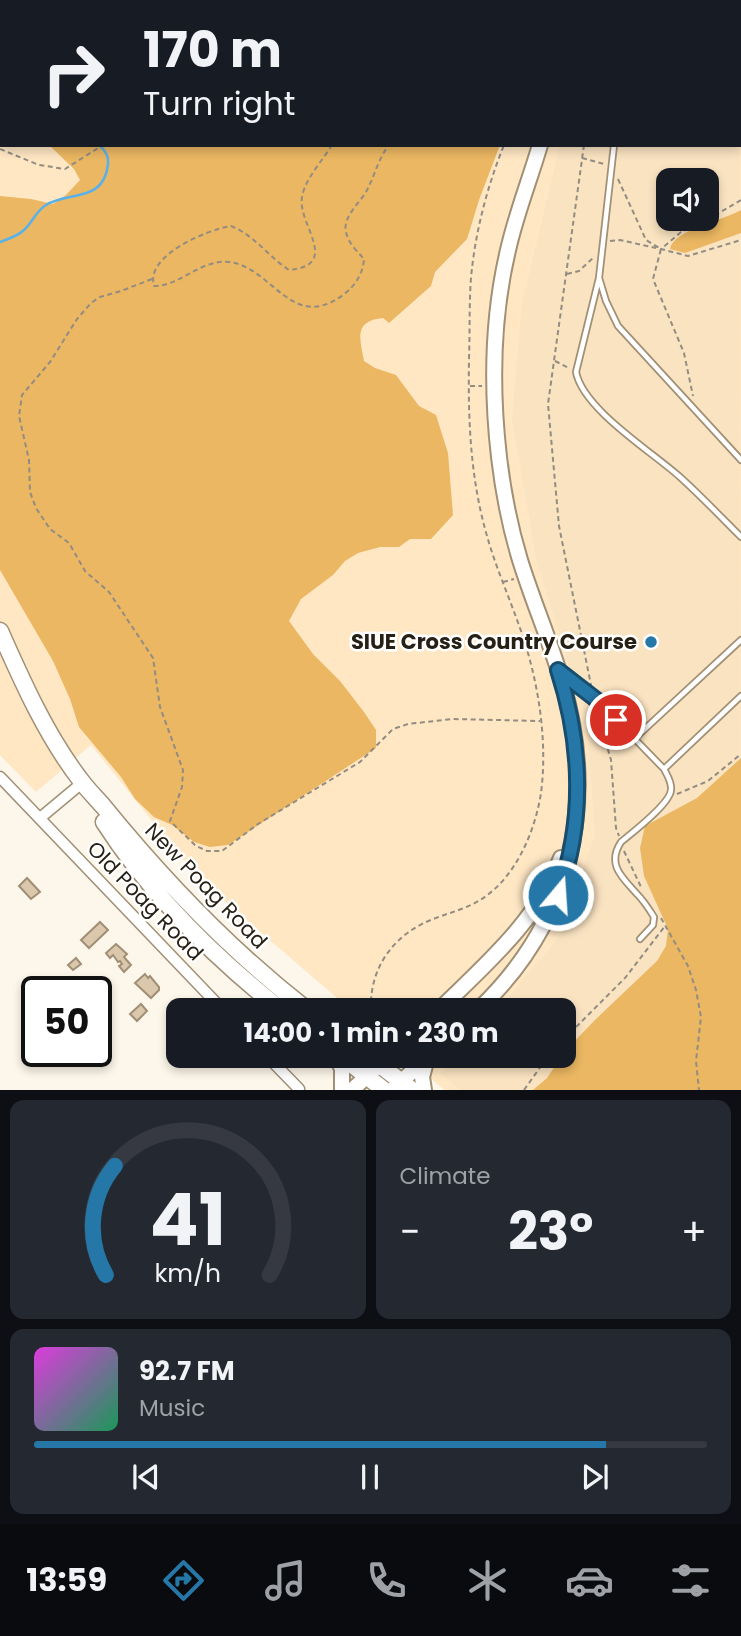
<!DOCTYPE html>
<meta charset="utf-8">
<style>
body{margin:0;font-family:Poppins,sans-serif;background:#242831;color:#f1f3f6;height:100vh;display:flex;flex-direction:column;font-size:26px;white-space:nowrap}
*{box-sizing:border-box;margin:0}
p{font-size:23px;color:#9ea1a6}
.icon{flex:none;width:38px;height:38px;fill:none;stroke:currentColor;stroke-width:2;stroke-linecap:round;stroke-linejoin:round}
.map{position:relative;height:1090px;overflow:hidden}
.panel{display:flex;flex-direction:column;gap:10px;padding:10px;background:#0d0f14;flex:1}
.panel>*{flex:none}
.banner{position:absolute;left:0px;top:0px;width:742px;height:147px;box-shadow:0 4px 10px #0003;background:#171b24;color:#f1f3f6;overflow:hidden}
.buttons{position:absolute;left:656px;top:168px;display:grid;gap:14px}
.buttons a{display:grid;place-items:center;width:63px;height:63px;border-radius:14px;background:#171b24;box-shadow:0 4px 10px #0003;font-size:35px}
.speed{position:absolute;left:21px;top:976px;display:flex;gap:14px;font-size:35px;font-weight:700;text-align:center}
.speed>*{display:grid;place-content:center;width:91px;height:91px;border-radius:50%;background:#171b24;box-shadow:0 4px 10px #0003;line-height:1}
.speed .limit{border:4px solid #111;border-radius:10px;background:#fff;color:#111}
.pin{position:absolute;display:grid;place-items:center;width:60px;height:60px;color:#fff;margin:-30px;border:4px solid #fff;border-radius:50%;box-shadow:0 2px 7px #0007}
.me{position:absolute;width:77px;margin:-38px;rotate:18deg;stroke-linejoin:round;filter:drop-shadow(0 0 5px #0008)}
.turn{display:flex;align-items:center;gap:24px;height:147px;padding:0 28px;font-size:32px}
.turn .icon{width:91px;height:91px;stroke-width:2.5}
.turn b{display:block;font-size:49px;line-height:60px}
.big{font-size:52px;font-weight:700;line-height:1.1}
.panel .widget{flex:1;display:flex;flex-direction:column;justify-content:center;gap:10px;min-width:0;padding:0 24px;border-radius:14px;background:#242831}
.panel .dial{align-items:center;gap:0}
.dial svg{height:182px;overflow:visible;fill:none;stroke:#363941;stroke-width:7;stroke-linecap:round;text-anchor:middle}
.dial text{fill:#f1f3f6;stroke:none}
.song{display:flex;align-items:center;gap:21px}
.cover{width:84px;height:84px;border-radius:10px;background:linear-gradient(135deg,hsl(300 70% 55%),hsl(150 70% 35%))}
.played{height:7px;border-radius:4px;background:linear-gradient(90deg,#2477a7 85%,#363941 85%)}
.keys{display:flex;justify-content:space-around;direction:ltr}
.heat{display:flex;justify-content:space-between;align-items:center;font-size:38px;direction:ltr}
.panel .tiles{flex:1;display:grid;gap:10px;grid-template-columns:1fr 1fr}
.widget:last-child{grid-column:span 2}
.trip{position:absolute;left:166px;top:998px;width:410px;height:70px;border-radius:14px;background:#171b24;box-shadow:0 4px 10px #0003;font-weight:700;line-height:70px;text-align:center}
.menu{display:flex;height:112px;justify-content:space-around;align-items:center;background:#090b0e;color:#9ea1a6}
.menu .icon{width:49px;height:49px}
.menu .selected{color:#2477a7}
.menu b{font-size:32px;color:#f1f3f6}
.map>svg:first-child{display:block}
.built{fill:#ffe7c4;fill-rule:evenodd}
.green{fill:#fae3c1;fill-rule:evenodd}
.forest{fill:#ebb762}
.lines{fill:none;stroke-linecap:round;stroke-linejoin:round}
.stream{stroke:#58b1ea;stroke-width:2.5}
.building{fill:#dac7ac;stroke:#a18f75;stroke-width:2}
.service-casing{stroke:#a19075;stroke-width:8}
.minor-casing{stroke:#a19075;stroke-width:13}
.secondary-casing{stroke:#a19075;stroke-width:18}
.primary-casing{stroke:#a19075;stroke-width:19}
.path{stroke:#938c81;stroke-width:2;stroke-dasharray:5 3.5;stroke-linecap:butt}
.service{stroke:#fff;stroke-width:4.5}
.minor{stroke:#fff;stroke-width:10}
.secondary{stroke:#fff;stroke-width:14}
.primary{stroke:#fff;stroke-width:16}
.route-casing{stroke:#174d6d;stroke-width:18}
.route{stroke:#2477a7;stroke-width:12}
.poi-dot{fill:#2477a7;stroke:#fff;stroke-width:2.5}
.labels{text-anchor:middle;stroke-width:5;stroke-linejoin:round;paint-order:stroke}
.poi-label{font-size:21px;font-weight:bold;fill:#262015;stroke:#fff;text-anchor:end}
.street-label{font-size:21px;fill:#262015;stroke:#fff}
</style>
<div class="map">
<svg width="741" height="1090" viewBox="0 0 741 1090">
<rect width="100%" height="100%" fill="#fdf6ea"/>
<path class="built" d="M 0,0 L 741,0 L 741,1090 L 444,1090 L 404,1055 L 564,1055 L 564,1010 L 351,1010 L 199,879 L 91,745 L 36,792 L 0,755 ZM 2,2 L 740,2 L 740,145 L 2,145 ZM 668,180 L 707,180 L 707,219 L 668,219 Z"/>
<path class="green" d="M 740,74 L 741,1090 L 460,1090 L 441,1073 L 457,1055 L 564,1055 L 564,1010 L 497,1010 L 557,940 L 595,835 L 587,721 L 537,563 L 512,420 L 522,304 L 560,145 L 740,145 ZM 668,180 L 707,180 L 707,219 L 668,219 Z"/>
<path class="forest" d="M 0,0 L 532,0 L 532,2 L 2,2 L 2,103 Z
M 668,0 L 741,0 L 741,100 L 740,2 Z
M 49,145 L 500,145 L 479,200 L 467,239 L 435,272 L 431,286 L 389,323 L 383,318 C 353,321 360,339 364,361 L 375,368 L 396,375 L 419,406 L 436,415 L 448,453 L 453,515 L 431,539 L 410,539 L 399,547 L 380,547 L 358,553 L 345,561 L 333,575 L 301,599 L 289,621 L 313,654 L 340,681 L 364,712 L 376,730 L 376,748 L 228,845 L 210,847 L 194,842 L 172,825 L 154,817 L 135,799 L 121,777 L 79,727 L 70,699 L 53,661 L 0,570 L 0,196 L 31,199 L 53,204 L 66,195 L 80,180 L 74,169 Z
M 741,210 L 741,233 L 685,253 L 670,249 C 673,230 724,220 741,210 Z
M 741,758 L 741,1090 L 533,1090 L 547,1078 L 565,1051 L 596,1019 L 657,961 L 666,946 L 668,929 L 644,876 L 640,848 L 645,826 L 697,798 Z"/>
<g class="lines">
<path class="stream" d="M 69,0 L 71,2
M 0,242 C 8,239 18,236 24,230 C 32,223 36,211 46,205 C 69,191 104,203 108,164 C 109,156 105,150 99,145"/>
</g>
<path class="building" d="M 27,878 L 40,892 L 31,899 L 19,886 Z
M 100,922 L 108,930 L 89,948 L 81,940 Z
M 116,944 L 127,954 L 124,957 L 131,965 L 124,972 L 119,966 L 122,964 L 120,961 L 118,962 L 113,955 L 110,958 L 106,953 Z
M 76,958 L 81,964 L 73,970 L 68,965 Z
M 145,974 L 148,978 L 150,976 L 159,987 L 159,990 L 151,998 L 135,983 Z
M 141,1004 L 147,1011 L 137,1021 L 130,1014 Z
M 96,1026 L 104,1034 L 96,1041 Z"/>
<g class="lines">
<defs>
<path id="service" d="M 616,2 L 616,0
M 614,145 L 599,278 L 576,372 C 583,409 651,451 680,477 C 701,496 721,517 741,537
M 599,278 L 606,301 L 618,326 L 741,460
M 565,675 L 598,701 L 664,769 L 741,696
M 634,739 L 741,640
M 640,939 L 653,925 L 654,917 C 649,909 644,901 637,894 C 623,878 606,865 621,842 C 633,832 670,804 671,790 C 672,782 667,775 664,769"/>
<path id="minor" d="M 0,777 L 223,1010
M 40,818 L 82,783
M 266,1055 L 299,1089"/>
<path id="secondary" d="M 577,2 L 577,0
M 439,1010 C 486,964 537,921 561,858
M 478,1010 C 570,923 598,806 563,685 C 551,643 533,602 520,560 C 510,527 503,491 499,457 C 491,387 492,315 509,246 C 517,212 530,179 540,145
M 336,1055 L 342,1069 L 342,1090
M 352,1090 L 390,1055
M 392,1090 L 430,1055
M 424,1090 L 422,1077 L 427,1058"/>
<path id="primary" d="M 0,631 C 23,683 47,737 82,782 C 88,790 96,798 103,806 C 164,881 231,951 307,1010
M 104,822 C 151,895 213,956 281,1010
M 340,1055 L 384,1090
M 367,1055 L 412,1090"/>
</defs>
<use href="#service" class="service-casing"/>
<use href="#minor" class="minor-casing"/>
<use href="#secondary" class="secondary-casing"/>
<use href="#primary" class="primary-casing"/>
<path class="path" d="M 284,0 L 284,2
M 324,0 L 325,2
M 436,0 L 436,2
M 459,0 L 460,2
M 662,0 L 663,2
M 360,2 L 362,0
M 547,2 L 547,0
M 602,2 L 602,0
M 740,102 L 741,103
M 332,145 C 323,160 305,179 302,197 C 297,224 342,265 289,270 C 269,257 254,235 231,226 C 207,230 145,255 154,286 C 181,286 200,259 229,262 C 273,267 291,333 343,295 C 355,286 363,274 364,259 C 358,252 348,243 346,232 C 342,217 361,202 367,190 C 375,175 378,159 389,145
M 584,145 L 548,404 L 559,526 L 591,685
M 0,149 L 39,165 L 65,169 L 103,145
M 582,158 L 604,164
M 618,179 L 646,240 L 661,249 L 653,279 L 684,353 L 693,396
M 741,200 L 702,223 L 681,232 L 661,249 L 688,256 L 741,240
M 610,241 L 620,240 L 656,248
M 567,274 L 579,271 L 594,257
M 152,279 L 121,291 L 100,297 L 91,303 L 77,319 L 50,362 L 22,395 L 19,416 L 29,460 L 30,492 L 36,508 L 50,529 L 69,543 L 85,571 L 109,592 L 153,658 L 160,707 L 183,770 L 182,787 L 170,821 L 196,846 L 207,851 L 222,851 L 258,824 L 360,762 L 393,729 L 408,724 L 452,719 L 540,721
M 555,361 L 569,368
M 470,386 L 482,386
M 503,582 L 514,579
M 596,708 L 611,760 L 616,828 L 619,836
M 677,794 L 708,781 L 741,754
M 624,851 L 641,887
M 661,918 L 688,966 L 696,990 L 701,1017 L 696,1061 L 699,1090
M 371,1010 C 369,966 396,932 436,918 C 451,912 466,909 480,900 C 515,879 535,832 541,793 C 548,740 538,680 521,631 C 510,599 496,568 487,536 C 470,477 468,419 469,358 C 470,331 469,305 471,278 C 475,233 487,187 504,145
M 564,1039 L 625,978 L 665,926
M 524,1090 L 549,1055"/>
<use href="#service" class="service"/>
<use href="#minor" class="minor"/>
<use href="#secondary" class="secondary"/>
<use href="#primary" class="primary"/>
</g>
<g class="lines">
<defs>
<path id="route" d="M 558,895 C 585,822 582,744 558,670 L 598,701 L 616,720"/>
</defs>
<use href="#route" class="route-casing"/>
<use href="#route" class="route"/>
</g>
<circle class="poi-dot" cx="651" cy="642" r="7"/>
<g class="labels">
<g class="poi-label">
<text x="637" y="649">SIUE Cross Country Course</text>
</g>
<g class="street-label">
<text transform="translate(206 886) rotate(46)" y="7">New Poag Road</text>
<text transform="translate(145 901) rotate(46)" y="7">Old Poag Road</text>
</g>
</g>
</svg>
<div class="buttons">
<a><svg class="icon" aria-label="sound" viewBox="0 0 24 24"><path d="M4 9h4l5-4v14l-5-4H4zM17 9q2 3 0 6"/></svg></a>
</div>
<div class="speed"><div class="limit">50</div></div>
<div class="pin" style="left:616px;top:720px;background:#d93025"><svg class="icon" aria-label="arrive" viewBox="0 0 24 24"><path d="M6 21V4h12l-3 4 3 4H6"/></svg></div>
<svg class="me" style="left:558px;top:895px" viewBox="-20 -20 40 40"><circle r="17" fill="#2477a7" stroke="#fff" stroke-width="3"/><path d="M0-11L8 9 0 5-8 9z" fill="#fff"/></svg>
<div class="trip">14:00 · 1 min · 230 m</div>
<div class="banner">
<div class="turn"><svg class="icon" aria-label="right" viewBox="0 0 24 24"><path d="M7 20v-9h11M14 6l5 5-5 5"/></svg><div><b>170 m</b>Turn right</div></div>
</div>
</div>
<section class="panel">
<div class="tiles">
<div class="widget dial"><svg viewBox="0 0 100 80">
<path d="M14 69A42 42 0 1 1 86 69"/>
<path d="M14 69A42 42 0 0 1 18 21" stroke="#2477a7"/>
<text x="50" y="56" font-size="32" font-weight="700">41</text>
<text x="50" y="72" font-size="11">km/h</text>
</svg></div>
<div class="widget"><p>Climate</p>
<div class="heat"><a>−</a><b class="big">23°</b><a>+</a></div>
</div>
<div class="widget">
<div class="song"><i class="cover"></i><div><b>92.7 FM</b><p>Music</p></div></div>
<div class="played"></div>
<div class="keys"><svg class="icon" aria-label="previous" viewBox="0 0 24 24"><path d="M18 5L8 12l10 7zM5 5v14"/></svg><svg class="icon" aria-label="pause" viewBox="0 0 24 24"><path d="M8 5v14M16 5v14"/></svg><svg class="icon" aria-label="next" viewBox="0 0 24 24"><path d="M6 5l10 7-10 7zM19 5v14"/></svg></div>
</div>
</div>
</section>
<nav class="menu">
<b>13:59</b>
<svg class="icon selected" aria-label="directions" viewBox="0 0 24 24"><path d="M12 3l9 9-9 9-9-9zM9 14v-3h6M13 9l2 2-2 2"/></svg>
<svg class="icon" aria-label="music" viewBox="0 0 24 24"><path d="M9 18V5l10-2v13"/><circle cx="6" cy="18" r="3"/><circle cx="16" cy="16" r="3"/></svg>
<svg class="icon" aria-label="phone" viewBox="0 0 24 24"><path d="M5 4h4l2 5-3 2q2 4 5 5l2-3 5 2v4C11 20 4 13 5 4z"/></svg>
<svg class="icon" aria-label="climate" viewBox="0 0 24 24"><path d="M12 3v18M4 7l16 10M4 17L20 7"/></svg>
<svg class="icon" aria-label="car" viewBox="0 0 24 24"><path d="M5 17H2v-5l4-1 3-4h7l3 4 3 1v5h-3M9 17h6M6 11h13"/><circle cx="7" cy="17" r="2"/><circle cx="17" cy="17" r="2"/></svg>
<svg class="icon" aria-label="filters" viewBox="0 0 24 24"><path d="M4 7h16M4 17h16"/><circle cx="9" cy="7" r="2"/><circle cx="15" cy="17" r="2"/></svg>
</nav>
